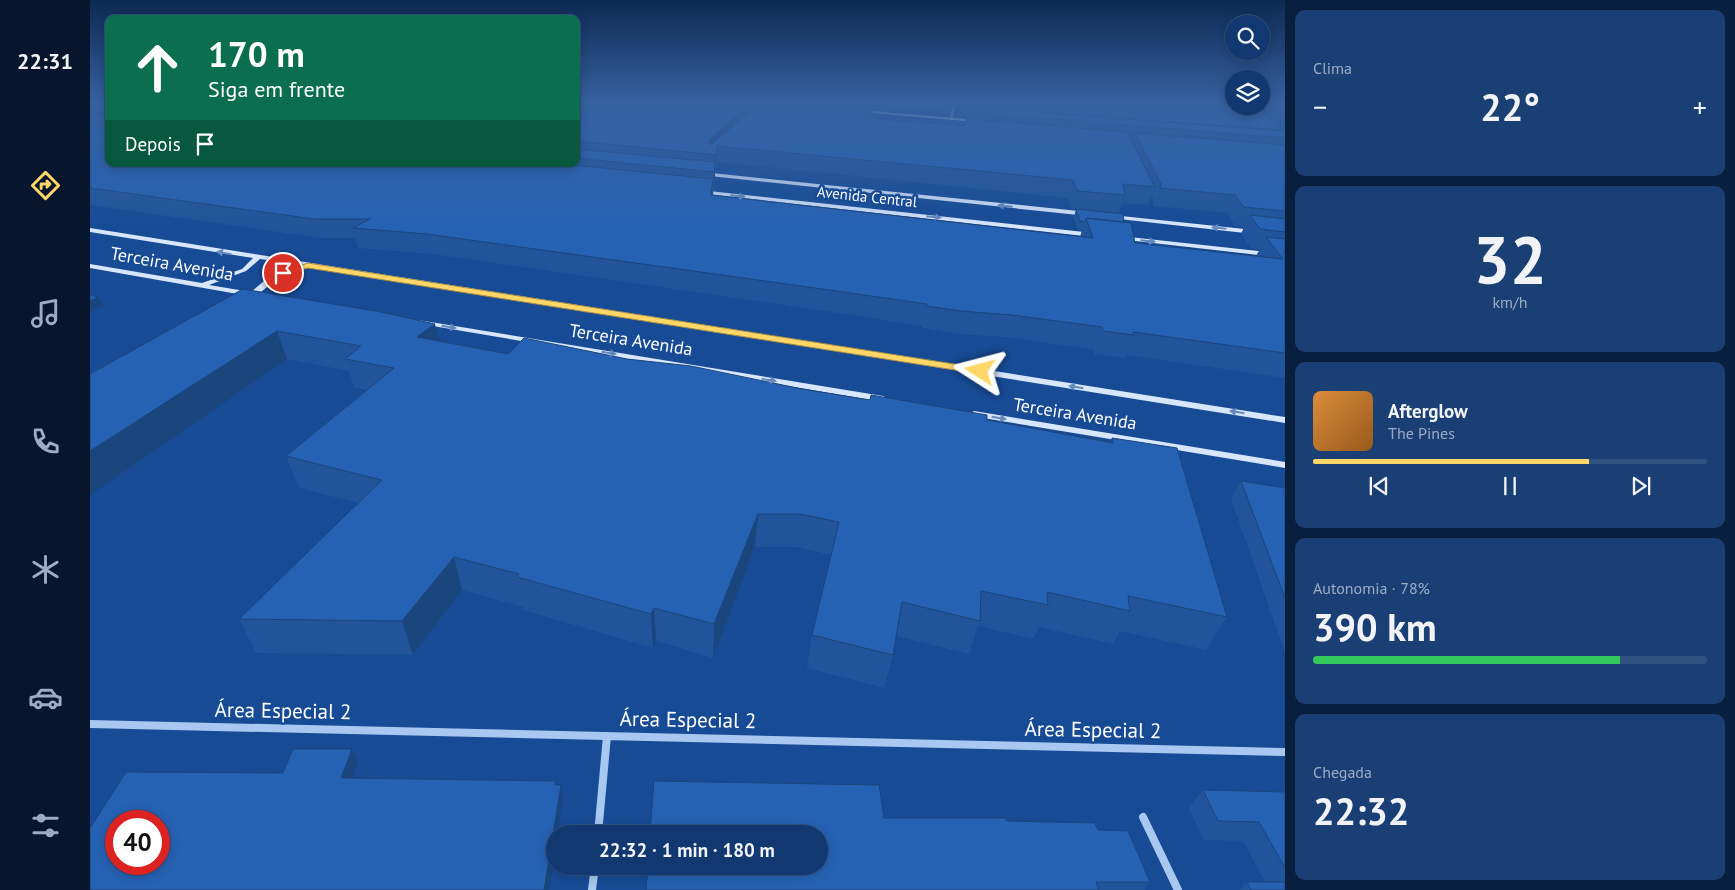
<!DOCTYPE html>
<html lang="pt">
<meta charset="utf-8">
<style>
body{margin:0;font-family:"PT Sans",sans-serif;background:#1a3f75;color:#f1f3f6;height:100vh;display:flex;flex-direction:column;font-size:19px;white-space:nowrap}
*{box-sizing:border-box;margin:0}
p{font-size:16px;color:#9cacc3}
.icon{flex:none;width:28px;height:28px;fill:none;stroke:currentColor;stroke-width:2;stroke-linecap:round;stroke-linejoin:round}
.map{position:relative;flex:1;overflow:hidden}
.side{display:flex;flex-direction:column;gap:10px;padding:10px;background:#091f3e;width:450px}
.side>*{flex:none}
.guide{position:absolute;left:15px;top:15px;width:475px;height:152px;border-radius:10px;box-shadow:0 2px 12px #0003,0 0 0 1px #305283;background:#0b6e4f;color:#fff;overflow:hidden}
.tools{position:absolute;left:1135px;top:15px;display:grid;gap:10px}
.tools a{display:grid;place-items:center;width:45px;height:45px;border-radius:50%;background:#113870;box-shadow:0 2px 12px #0003,0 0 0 1px #305283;font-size:25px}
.speed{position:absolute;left:15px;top:810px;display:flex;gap:10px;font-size:25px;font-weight:700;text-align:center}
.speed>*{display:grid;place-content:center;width:65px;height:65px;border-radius:50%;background:#113870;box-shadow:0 2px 12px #0003,0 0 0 1px #305283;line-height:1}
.speed .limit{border:8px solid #d22;background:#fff;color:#111}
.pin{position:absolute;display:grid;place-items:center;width:42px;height:42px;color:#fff;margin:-21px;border:2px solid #fff;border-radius:50%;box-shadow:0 1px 5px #0007}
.me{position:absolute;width:55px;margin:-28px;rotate:279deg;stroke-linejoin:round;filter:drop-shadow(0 0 4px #0008)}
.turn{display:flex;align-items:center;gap:18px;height:105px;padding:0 20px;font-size:22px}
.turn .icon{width:65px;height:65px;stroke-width:2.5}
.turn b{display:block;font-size:35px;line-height:42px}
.then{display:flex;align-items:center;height:48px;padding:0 20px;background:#0003;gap:10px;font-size:19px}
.big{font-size:38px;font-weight:800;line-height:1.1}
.side .widget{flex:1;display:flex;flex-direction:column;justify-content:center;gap:8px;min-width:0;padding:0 18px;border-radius:10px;background:#1a3f75}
.side .dial{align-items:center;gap:0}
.dial b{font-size:65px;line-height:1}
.song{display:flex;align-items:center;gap:15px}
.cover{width:60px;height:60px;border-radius:8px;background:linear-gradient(135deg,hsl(30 70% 55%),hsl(30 70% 35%))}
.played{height:5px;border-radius:2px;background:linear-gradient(90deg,#ffd769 70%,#305283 70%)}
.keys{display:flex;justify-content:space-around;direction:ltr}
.heat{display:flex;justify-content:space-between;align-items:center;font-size:28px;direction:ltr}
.charge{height:8px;border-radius:4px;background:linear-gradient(90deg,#34c759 78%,#305283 0)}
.trip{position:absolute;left:456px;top:825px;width:282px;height:50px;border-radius:25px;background:#113870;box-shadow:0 2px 12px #0003,0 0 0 1px #305283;font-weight:800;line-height:50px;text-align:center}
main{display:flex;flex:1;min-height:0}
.tabs{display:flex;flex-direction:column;width:90px;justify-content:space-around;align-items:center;background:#07162d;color:#9cacc3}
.tabs .icon{width:35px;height:35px}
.tabs .on{color:#ffd769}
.tabs b{font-size:22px;color:#f1f3f6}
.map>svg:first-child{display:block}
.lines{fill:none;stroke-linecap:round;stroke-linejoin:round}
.street-far1{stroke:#a9c8f1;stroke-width:2.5}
.street{stroke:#a9c8f1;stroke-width:8}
.secondary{fill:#d7e6fb;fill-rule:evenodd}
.wall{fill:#21549a;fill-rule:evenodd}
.shaded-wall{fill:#1b457d}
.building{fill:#2662b3;stroke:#1b457d;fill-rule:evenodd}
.oneway{fill:#6489be}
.route{fill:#ffd769;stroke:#a68c44}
.labels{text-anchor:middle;stroke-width:5;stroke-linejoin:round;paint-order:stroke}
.far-street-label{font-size:15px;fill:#fff;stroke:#174b95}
.street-label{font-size:18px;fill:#fff;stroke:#174b95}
.near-street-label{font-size:21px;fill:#fff;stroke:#174b95}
</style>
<main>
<nav class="tabs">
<b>22:31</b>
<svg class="icon on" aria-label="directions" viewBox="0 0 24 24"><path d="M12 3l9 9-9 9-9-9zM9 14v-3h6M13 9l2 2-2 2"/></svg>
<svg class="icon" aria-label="music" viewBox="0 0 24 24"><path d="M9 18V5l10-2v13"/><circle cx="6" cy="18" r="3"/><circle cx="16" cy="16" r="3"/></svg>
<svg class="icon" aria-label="phone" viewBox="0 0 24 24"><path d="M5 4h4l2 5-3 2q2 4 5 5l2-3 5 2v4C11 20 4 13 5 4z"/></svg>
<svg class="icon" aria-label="climate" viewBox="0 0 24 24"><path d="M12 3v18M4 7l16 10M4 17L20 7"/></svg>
<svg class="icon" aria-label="car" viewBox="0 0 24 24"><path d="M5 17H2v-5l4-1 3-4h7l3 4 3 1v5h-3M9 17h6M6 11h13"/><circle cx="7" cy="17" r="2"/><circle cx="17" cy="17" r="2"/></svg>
<svg class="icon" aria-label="filters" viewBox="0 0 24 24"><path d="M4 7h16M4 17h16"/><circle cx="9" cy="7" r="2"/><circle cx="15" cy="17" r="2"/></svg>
</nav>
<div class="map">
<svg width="1195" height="890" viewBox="0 0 1195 890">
<rect width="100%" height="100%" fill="#174b95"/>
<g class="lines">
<path class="street-far1" d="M 861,119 L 865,101"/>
<path class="street" d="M 0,724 L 1195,752
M 1053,817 L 1088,890
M 508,834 L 517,736
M 502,890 L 505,866"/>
<path class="secondary" d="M 770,110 L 887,120 L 889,121 L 887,122 L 768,112 Z
M 612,172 L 998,212 L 1001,214 L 998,216 L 610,175 L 610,173 Z
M 610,190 L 1003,233 L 1006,235 L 1003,237 L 608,193 L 608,191 Z
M 1022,215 L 1164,230 L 1167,232 L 1164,234 L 1020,218 L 1020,216 Z
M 0,228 L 1195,417 L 1195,423 L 215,266 L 214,268 L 187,279 L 166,296 L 159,296 L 0,268 L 0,264 L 112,283 L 152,269 L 163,258 L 0,232 ZM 170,259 L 210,265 L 181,275 L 161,292 L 119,285 L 156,271 Z
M 1030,236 L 1195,254 L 1195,258 L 1028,239 L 1027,238 Z
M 328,320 L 793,396 L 798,399 L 793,402 L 331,324 L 328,324 Z
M 884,411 L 1195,462 L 1195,468 L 881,416 L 879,414 Z"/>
</g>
<path class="wall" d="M 0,101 L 19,101 L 19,164 L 486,164 L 486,101 L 789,101 L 785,108 L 783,108 L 782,114 L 780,118 L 875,126 L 879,101 L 1016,117 L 1010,101 L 1144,101 L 1144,106 L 1171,106 L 1171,101 L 1195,101 L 1195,378 L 1037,355 L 1035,358 L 1004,354 L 1004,350 L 916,337 L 867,334 L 832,328 L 832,326 L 702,306 L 342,254 L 268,248 L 265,238 L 230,238 L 0,205 ZM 627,162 L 978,198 L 981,209 L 986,209 L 984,217 L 988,230 L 992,230 L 990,237 L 623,196 L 625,172 L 626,172 ZM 1062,196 L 1064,202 L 1063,206 L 1137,213 L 1145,226 L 1154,227 L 1151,234 L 1161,248 L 1170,249 L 1166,256 L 1045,243 L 1034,222 L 1029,213 L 1032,203 L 1058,205 Z
M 153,289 L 349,341 L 418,354 L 537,359 L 897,420 L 1020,442 L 1022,438 L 1137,617 L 1116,650 L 1030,631 L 1023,644 L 949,627 L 944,639 L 888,626 L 879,654 L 806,636 L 803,655 L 794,688 L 717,668 L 722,635 L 741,555 L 706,547 L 665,547 L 623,658 L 566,641 L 563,648 L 433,610 L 433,607 L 372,590 L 323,655 L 166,653 L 149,619 L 268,503 L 209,488 L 196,456 L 276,390 L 264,388 L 259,371 L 197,359 Z
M 1151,481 L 1195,488 L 1195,653 L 1141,499 Z
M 1113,790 L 1195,792 L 1195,890 L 1149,890 L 1157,882 L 1175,882 L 1153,841 L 1113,840 L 1099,808 Z
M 794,818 L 917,821 L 1008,830 L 1060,882 L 1054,890 L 556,890 Z"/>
<path class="shaded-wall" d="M 663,101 L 662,115 L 627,146 L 626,172 L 626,155 L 618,143 L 619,140 Z
M 783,101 L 784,101 L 782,114 L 779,119 L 781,105 Z
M 786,101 L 789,101 L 785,108 Z
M 625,162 L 625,179 L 624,190 L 624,172 Z
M 8,297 L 13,306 L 0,312 L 0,301 Z
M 345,324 L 351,352 L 327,337 Z
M 187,331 L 197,359 L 0,495 L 0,451 Z
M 668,514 L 665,547 L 623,658 L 624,624 Z
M 364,557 L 372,590 L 323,655 L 312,621 Z
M 564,608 L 566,641 L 563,648 L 561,614 Z
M 262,749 L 268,763 L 257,791 L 251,778 Z
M 471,785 L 473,798 L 467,834 L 465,834 L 465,850 L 459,890 L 454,890 Z"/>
<path class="building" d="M 0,101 L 19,101 L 19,164 L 473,164 L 623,179 L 621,195 L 1003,238 L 996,218 L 1041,223 L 1045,243 L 1193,259 L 1176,237 L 1195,239 L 1195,353 L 1043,332 L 1044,335 L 1013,331 L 1012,327 L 922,315 L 872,311 L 836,306 L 837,304 L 704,285 L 337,234 L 263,228 L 280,219 L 224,219 L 0,188 L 0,113 L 12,115 L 15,111 L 0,109 Z
M 486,101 L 662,101 L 619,140 L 618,143 L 621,145 L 671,102 L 778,110 L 774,118 L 875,126 L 876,119 L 1037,132 L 1065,187 L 1033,184 L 1035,195 L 987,191 L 983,180 L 627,146 L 626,155 L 486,141 Z
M 741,101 L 783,101 L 781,105 Z
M 879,101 L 1009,101 L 1016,117 L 879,107 Z
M 1016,101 L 1144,101 L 1144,106 L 1167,106 L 1193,130 L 1023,118 Z
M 1179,101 L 1195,101 L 1195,116 Z
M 879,107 L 1195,131 L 1195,138 L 877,112 Z
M 1045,133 L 1195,145 L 1195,211 L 1154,207 L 1145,195 L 1070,188 L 1071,184 Z
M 486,149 L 625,162 L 624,172 L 486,158 Z
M 986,209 L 1033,214 L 1034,222 L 996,218 L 995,222 L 990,221 Z
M 1160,215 L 1195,219 L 1195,232 L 1170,229 Z
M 153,289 L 291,312 L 345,324 L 327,337 L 418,354 L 434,338 L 537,359 L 601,366 L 712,389 L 780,400 L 781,395 L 897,415 L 897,420 L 1023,443 L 1022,438 L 1087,448 L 1137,617 L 1038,596 L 1040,611 L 957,592 L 958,605 L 891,591 L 890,621 L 812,602 L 803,655 L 722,635 L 749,522 L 710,514 L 668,514 L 624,624 L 564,608 L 561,614 L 427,577 L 429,574 L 364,557 L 312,621 L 149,619 L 292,480 L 196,456 L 304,368 L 255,359 L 271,346 L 187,331 L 0,451 L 0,374 Z
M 0,295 L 8,297 L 0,301 Z
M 1151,481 L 1195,488 L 1195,598 Z
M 203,749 L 262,749 L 251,778 L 465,781 L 465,785 L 471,785 L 454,890 L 0,890 L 0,828 L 36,772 L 193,773 ZM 26,821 L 69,821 L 69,864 L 26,864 Z
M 564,781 L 789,785 L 794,818 L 915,818 L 917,821 L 1005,823 L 1008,830 L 1038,831 L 1060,882 L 1006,882 L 1009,890 L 556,890 L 558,866 L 730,866 L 730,834 L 560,834 Z
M 1113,790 L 1195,792 L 1195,868 L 1169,822 L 1128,821 Z
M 1157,882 L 1195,882 L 1195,890 L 1161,890 Z"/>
<defs><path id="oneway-solid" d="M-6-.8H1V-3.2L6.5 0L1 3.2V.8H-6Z" transform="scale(1.25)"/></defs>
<g class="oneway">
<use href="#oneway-solid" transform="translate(648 196) rotate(6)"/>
<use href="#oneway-solid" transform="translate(915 206) rotate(-174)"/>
<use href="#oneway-solid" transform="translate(844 217) rotate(6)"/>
<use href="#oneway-solid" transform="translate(1129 228) rotate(-174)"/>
<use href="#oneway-solid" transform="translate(1058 241) rotate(6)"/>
<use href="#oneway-solid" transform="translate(134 253) rotate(-170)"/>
<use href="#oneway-solid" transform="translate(359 327) rotate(9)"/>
<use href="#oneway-solid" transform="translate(519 353) rotate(9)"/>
<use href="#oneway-solid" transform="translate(679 380) rotate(9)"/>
<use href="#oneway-solid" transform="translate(986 387) rotate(-171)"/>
<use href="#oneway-solid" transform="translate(1147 412) rotate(-171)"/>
<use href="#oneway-solid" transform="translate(909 418) rotate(9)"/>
</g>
<linearGradient id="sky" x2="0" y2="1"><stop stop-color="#0d2952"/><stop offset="0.45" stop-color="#3661a0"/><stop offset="1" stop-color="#3661a0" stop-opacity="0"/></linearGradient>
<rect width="1195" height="226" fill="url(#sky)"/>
<path class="route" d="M 218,263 L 890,368 L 895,371 L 890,374 L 218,268 L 193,275 L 189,273 Z"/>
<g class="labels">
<g class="far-street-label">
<text transform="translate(777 197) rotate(6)" y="5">Avenida Central</text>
</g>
<g class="street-label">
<text transform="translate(82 264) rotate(10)" y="6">Terceira Avenida</text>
<text transform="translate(541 340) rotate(9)" y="6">Terceira Avenida</text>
<text transform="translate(985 414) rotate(9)" y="6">Terceira Avenida</text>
</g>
<g class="near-street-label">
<text transform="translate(193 711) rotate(1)" y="7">Área Especial 2</text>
<text transform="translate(598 720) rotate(1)" y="7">Área Especial 2</text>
<text transform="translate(1003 730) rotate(1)" y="7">Área Especial 2</text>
</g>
</g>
</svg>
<div class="tools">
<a><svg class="icon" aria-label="search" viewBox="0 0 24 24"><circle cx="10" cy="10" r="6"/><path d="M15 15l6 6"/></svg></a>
<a><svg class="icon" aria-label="layers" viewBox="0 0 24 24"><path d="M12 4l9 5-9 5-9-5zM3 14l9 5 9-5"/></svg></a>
</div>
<div class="speed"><div class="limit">40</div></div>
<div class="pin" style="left:193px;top:273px;background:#d93025"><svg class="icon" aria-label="arrive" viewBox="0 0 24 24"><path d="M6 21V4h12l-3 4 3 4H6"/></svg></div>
<svg class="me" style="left:890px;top:371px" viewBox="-20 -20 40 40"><path d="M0-17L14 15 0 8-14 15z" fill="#ffd769" stroke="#fff" stroke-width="4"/></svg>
<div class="trip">22:32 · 1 min · 180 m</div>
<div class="guide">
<div class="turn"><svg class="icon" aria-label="ahead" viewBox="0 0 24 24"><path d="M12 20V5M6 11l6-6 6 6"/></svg><div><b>170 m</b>Siga em frente</div></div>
<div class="then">Depois<svg class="icon" aria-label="arrive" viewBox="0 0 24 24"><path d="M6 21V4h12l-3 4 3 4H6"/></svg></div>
</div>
</div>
<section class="side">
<div class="widget"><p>Clima</p>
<div class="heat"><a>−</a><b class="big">22°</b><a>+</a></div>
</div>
<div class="widget dial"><b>32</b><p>km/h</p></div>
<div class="widget">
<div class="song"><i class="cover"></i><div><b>Afterglow</b><p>The Pines</p></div></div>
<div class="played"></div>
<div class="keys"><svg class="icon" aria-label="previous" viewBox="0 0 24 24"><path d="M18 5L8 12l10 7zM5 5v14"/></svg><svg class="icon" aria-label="pause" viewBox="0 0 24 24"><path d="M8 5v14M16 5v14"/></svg><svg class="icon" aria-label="next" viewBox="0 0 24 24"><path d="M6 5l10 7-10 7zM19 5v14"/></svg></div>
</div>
<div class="widget"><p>Autonomia · 78%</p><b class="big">390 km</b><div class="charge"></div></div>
<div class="widget"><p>Chegada</p><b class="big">22:32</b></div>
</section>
</main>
